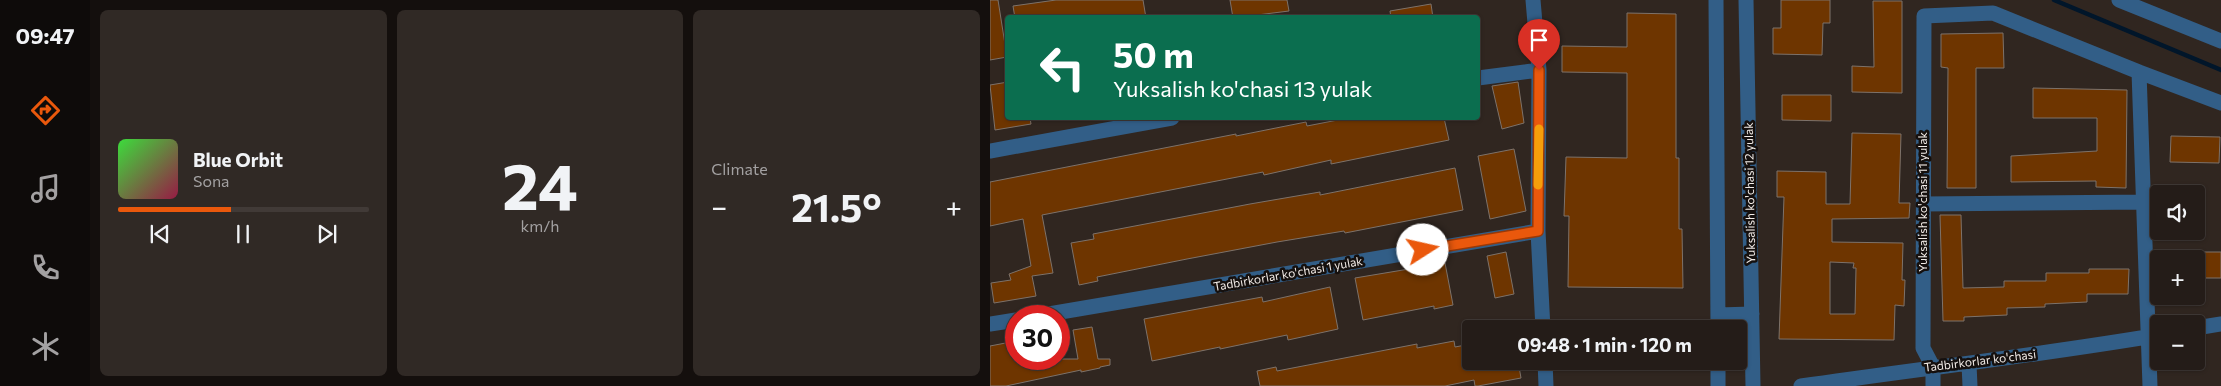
<!DOCTYPE html>
<meta charset="utf-8">
<style>
body{margin:0;font-family:Commissioner,sans-serif;background:#302925;color:#f1f3f6;height:100vh;display:flex;flex-direction:column;font-size:19px;white-space:nowrap}
*{box-sizing:border-box;margin:0}
p{font-size:16px;color:#a3a1a2}
.icon{flex:none;width:28px;height:28px;fill:none;stroke:currentColor;stroke-width:2;stroke-linecap:round;stroke-linejoin:round}
.map{position:relative;flex:1;overflow:hidden}
.details{display:flex;flex-direction:column;gap:10px;padding:10px;background:#140f0d;width:900px}
.details>*{flex:none}
.hud{position:absolute;left:15px;top:15px;width:475px;height:105px;border-radius:5px;box-shadow:0 1px 4px #0004,0 0 0 1px #413a37;background:#0b6e4f;color:#fff;overflow:hidden}
.buttons{position:absolute;left:1160px;top:185px;display:grid;gap:10px}
.buttons a{display:grid;place-items:center;width:55px;height:55px;border-radius:5px;background:#241c18;box-shadow:0 1px 4px #0004,0 0 0 1px #413a37;font-size:25px}
.speed{position:absolute;left:15px;top:305px;display:flex;gap:10px;font-size:25px;font-weight:700;text-align:center}
.speed>*{display:grid;place-content:center;width:65px;height:65px;border-radius:50%;background:#241c18;box-shadow:0 1px 4px #0004,0 0 0 1px #413a37;line-height:1}
.speed .limit{border:8px solid #d22;background:#fff;color:#111}
.pin{position:absolute;display:grid;place-items:center;width:42px;height:42px;color:#fff;margin:-51px -21px;border-radius:50% 50% 50% 0;rotate:-45deg;box-shadow:0 0 5px #0007}
.pin .icon{rotate:45deg}
.me{position:absolute;width:55px;margin:-28px;rotate:80deg;stroke-linejoin:round;filter:drop-shadow(0 0 4px #0008)}
.turn{display:flex;align-items:center;gap:18px;height:105px;padding:0 25px;font-size:22px}
.turn .icon{width:65px;height:65px;stroke-width:2.5}
.turn b{display:block;font-size:35px;line-height:42px}
.big{font-size:38px;font-weight:700;line-height:1.1}
.details .tile{flex:1;display:flex;flex-direction:column;justify-content:center;gap:8px;min-width:0;padding:0 18px;border-radius:8px;background:#302925}
.details .dial{align-items:center;gap:0}
.dial b{font-size:65px;line-height:1}
.song{display:flex;align-items:center;gap:15px}
.cover{width:60px;height:60px;border-radius:8px;background:linear-gradient(135deg,hsl(120 70% 55%),hsl(340 70% 35%))}
.played{height:5px;border-radius:2px;background:linear-gradient(90deg,#ea580c 45%,#413a37 45%)}
.keys{display:flex;justify-content:space-around;direction:ltr}
.heat{display:flex;justify-content:space-between;align-items:center;font-size:28px;direction:ltr}
.details .tiles{flex:1;display:grid;gap:10px;grid-template-columns:repeat(3,1fr)}
.trip{position:absolute;left:472px;top:320px;width:285px;height:50px;border-radius:5px;background:#241c18;box-shadow:0 1px 4px #0004,0 0 0 1px #413a37;font-weight:700;line-height:50px;text-align:center}
main{display:flex;flex:1;min-height:0}
.tab-bar{display:flex;flex-direction:column;width:90px;justify-content:space-around;align-items:center;background:#0e0b0a;color:#a3a1a2}
.tab-bar .icon{width:35px;height:35px}
.tab-bar .on{color:#ea580c}
.tab-bar b{font-size:22px;color:#f1f3f6}
.map>svg:first-child{display:block}
.lines{fill:none;stroke-linecap:round;stroke-linejoin:round}
.stream{stroke:#01162a;stroke-width:4.5}
.building{fill:#6e3500;stroke:#7d726a;fill-rule:evenodd}
.minor{stroke:#325e87;stroke-width:15}
.route-casing{stroke:#983908;stroke-width:12}
.route{stroke:#ea580c;stroke-width:9}
.slow{stroke:#f59e0b;stroke-width:9}
.labels{text-anchor:middle;stroke-width:5;stroke-linejoin:round;paint-order:stroke}
.street-label{font-size:12px;fill:#f2ece8;stroke:#15100e}
</style>
<main>
<nav class="tab-bar">
<b>09:47</b>
<svg class="icon on" aria-label="directions" viewBox="0 0 24 24"><path d="M12 3l9 9-9 9-9-9zM9 14v-3h6M13 9l2 2-2 2"/></svg>
<svg class="icon" aria-label="music" viewBox="0 0 24 24"><path d="M9 18V5l10-2v13"/><circle cx="6" cy="18" r="3"/><circle cx="16" cy="16" r="3"/></svg>
<svg class="icon" aria-label="phone" viewBox="0 0 24 24"><path d="M5 4h4l2 5-3 2q2 4 5 5l2-3 5 2v4C11 20 4 13 5 4z"/></svg>
<svg class="icon" aria-label="climate" viewBox="0 0 24 24"><path d="M12 3v18M4 7l16 10M4 17L20 7"/></svg>
</nav>
<section class="details">
<div class="tiles">
<div class="tile">
<div class="song"><i class="cover"></i><div><b>Blue Orbit</b><p>Sona</p></div></div>
<div class="played"></div>
<div class="keys"><svg class="icon" aria-label="previous" viewBox="0 0 24 24"><path d="M18 5L8 12l10 7zM5 5v14"/></svg><svg class="icon" aria-label="pause" viewBox="0 0 24 24"><path d="M8 5v14M16 5v14"/></svg><svg class="icon" aria-label="next" viewBox="0 0 24 24"><path d="M6 5l10 7-10 7zM19 5v14"/></svg></div>
</div>
<div class="tile dial"><b>24</b><p>km/h</p></div>
<div class="tile"><p>Climate</p>
<div class="heat"><a>−</a><b class="big">21.5°</b><a>+</a></div>
</div>
</div>
</section>
<div class="map">
<svg width="1231" height="386" viewBox="0 0 1231 386">
<rect width="100%" height="100%" fill="#302620"/>
<g class="lines">
<path class="stream" d="M 1064,0 L 1231,70"/>
</g>
<path class="building" d="M 0,0 L 8,0 L 17,57 L 0,60 Z
M 66,0 L 153,0 L 156,18 L 25,18 L 23,6 Z
M 240,0 L 297,0 L 299,11 L 243,18 Z
M 791,0 L 840,0 L 840,23 L 833,23 L 832,55 L 783,54 L 783,28 L 791,28 Z
M 883,1 L 912,1 L 912,93 L 862,92 L 862,66 L 884,67 Z
M 441,4 L 443,18 L 401,18 L 400,11 Z
M 637,13 L 686,14 L 686,158 L 689,158 L 689,229 L 692,229 L 693,288 L 578,287 L 579,216 L 574,216 L 576,157 L 637,158 L 637,73 L 572,72 L 572,46 L 637,47 Z
M 1013,33 L 1014,68 L 986,68 L 986,188 L 957,188 L 958,68 L 951,67 L 951,34 Z
M 18,82 L 18,118 L 40,118 L 41,124 L 5,130 L 0,85 Z
M 528,82 L 534,123 L 512,129 L 502,86 Z
M 1043,88 L 1137,90 L 1136,188 L 1106,187 L 1106,181 L 1021,182 L 1021,156 L 1107,151 L 1107,118 L 1043,118 Z
M 792,95 L 841,95 L 841,121 L 792,120 Z
M 358,118 L 454,118 L 459,140 L 341,164 L 341,160 L 274,175 L 273,172 L 52,215 L 63,273 L 42,276 L 46,296 L 4,303 L 1,283 L 21,280 L 19,274 L 41,266 L 33,219 L 0,226 L 0,182 L 246,134 L 246,136 L 316,122 L 317,126 Z
M 862,133 L 911,134 L 909,203 L 920,203 L 919,218 L 842,219 L 842,242 L 913,243 L 912,280 L 915,280 L 914,306 L 905,305 L 904,340 L 789,339 L 794,197 L 787,197 L 787,171 L 836,172 L 836,204 L 860,204 ZM 840,262 L 864,263 L 863,268 L 866,268 L 865,314 L 840,314 Z
M 1181,136 L 1230,137 L 1229,163 L 1180,162 Z
M 524,149 L 536,211 L 500,219 L 488,156 Z
M 465,168 L 473,210 L 355,233 L 354,231 L 287,242 L 197,259 L 107,277 L 108,281 L 89,285 L 81,243 L 104,239 L 103,234 L 260,204 L 330,192 L 330,195 Z
M 950,215 L 971,215 L 973,288 L 1014,287 L 1014,281 L 1056,281 L 1056,273 L 1099,273 L 1099,269 L 1139,269 L 1138,294 L 1097,294 L 1097,302 L 1055,304 L 1055,307 L 1017,308 L 1017,315 L 974,317 L 974,321 L 953,321 Z
M 516,252 L 524,294 L 505,298 L 497,256 Z
M 1206,252 L 1231,252 L 1231,278 L 1206,278 Z
M 455,263 L 463,305 L 444,309 L 444,306 L 373,320 L 365,278 Z
M 340,287 L 348,329 L 298,340 L 297,335 L 230,349 L 230,347 L 162,361 L 154,319 L 272,297 L 273,302 Z
M 102,327 L 108,359 L 120,359 L 120,365 L 110,367 L 110,368 L 91,372 L 91,370 L 16,386 L 0,386 L 0,346 L 26,341 L 26,359 L 88,359 L 83,330 Z
M 464,341 L 465,347 L 481,344 L 481,361 L 528,361 L 531,378 L 488,386 L 485,386 L 484,380 L 455,386 L 270,386 L 267,371 L 286,367 L 287,371 L 427,344 L 427,348 Z"/>
<g class="lines">
<path class="minor" d="M 543,0 L 549,70 L 548,231 L 553,329
M 726,0 L 728,329
M 756,0 L 763,386
M 1129,0 L 1231,41
M 1149,72 L 1231,103
M 488,78 L 549,70
M 0,151 L 182,118
M 933,204 L 1154,202
M 728,315 L 762,314
M 47,316 L 548,231
M 0,324 L 26,320
M 1206,328 L 1231,324
M 555,361 L 556,386
M 728,361 L 728,386
M 979,364 L 980,386
M 811,386 C 930,369 1050,355 1169,335
M 943,386 L 943,367 L 933,348 L 934,16 L 1003,13 L 1149,72 L 1160,386"/>
</g>
<g class="lines">
<defs>
<path id="route" d="M 433,250 L 548,231 L 549,70"/>
</defs>
<use href="#route" class="route-casing"/>
<use href="#route" class="route"/>
<path class="slow" d="M 548,185 L 549,129"/>
</g>
<g class="labels">
<g class="street-label">
<text transform="translate(760 193) rotate(-91)" y="4">Yuksalish ko'chasi 12 yulak</text>
<text transform="translate(933 202) rotate(-90)" y="4">Yuksalish ko'chasi 11 yulak</text>
<text transform="translate(298 274) rotate(-10)" y="4">Tadbirkorlar ko'chasi 1 yulak</text>
<text transform="translate(990 361) rotate(-7)" y="4">Tadbirkorlar ko'chasi</text>
</g>
</g>
</svg>
<div class="buttons">
<a><svg class="icon" aria-label="sound" viewBox="0 0 24 24"><path d="M4 9h4l5-4v14l-5-4H4zM17 9q2 3 0 6"/></svg></a>
<a>+</a>
<a>−</a>
</div>
<div class="speed"><div class="limit">30</div></div>
<div class="pin" style="left:549px;top:70px;background:#d93025"><svg class="icon" aria-label="arrive" viewBox="0 0 24 24"><path d="M6 21V4h12l-3 4 3 4H6"/></svg></div>
<svg class="me" style="left:433px;top:250px" viewBox="-20 -20 40 40"><circle r="19" fill="#fff"/><path d="M0-13L10 11 0 6-10 11z" fill="#ea580c"/></svg>
<div class="trip">09:48 · 1 min · 120 m</div>
<div class="hud">
<div class="turn"><svg class="icon" aria-label="left" viewBox="0 0 24 24"><path d="M17 20v-9H6M10 6l-5 5 5 5"/></svg><div><b>50 m</b>Yuksalish ko'chasi 13 yulak</div></div>
</div>
</div>
</main>
